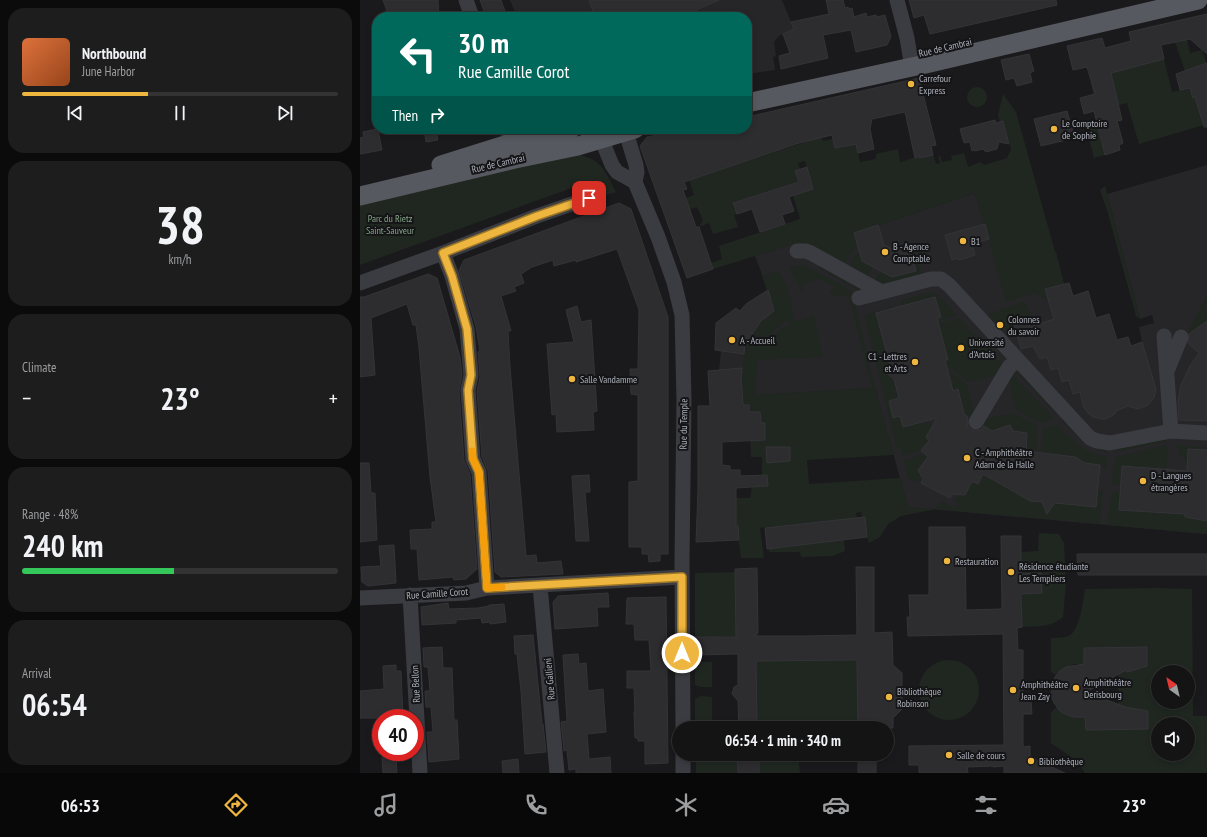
<!DOCTYPE html>
<meta charset="utf-8">
<style>
body{margin:0;font-family:"PT Sans Narrow",sans-serif;background:#1d1d1e;color:#f1f3f6;height:100vh;display:flex;flex-direction:column;font-size:15px;white-space:nowrap}
*{box-sizing:border-box;margin:0}
p{font-size:13px;color:#9d9ea0}
.icon{flex:none;width:22px;height:22px;fill:none;stroke:currentColor;stroke-width:2;stroke-linecap:round;stroke-linejoin:round}
.map{position:relative;flex:1;overflow:hidden}
.side{display:flex;flex-direction:column;gap:8px;padding:8px;background:#0b0b0c;width:360px}
.side>*{flex:none}
.banner{position:absolute;left:12px;top:12px;width:380px;height:122px;border-radius:16px;box-shadow:0 2px 6px #0003,0 0 0 1px #333334;background:#00695c;color:#fff;overflow:hidden}
.needle{width:26px;rotate:326deg}
.controls{position:absolute;left:791px;top:665px;display:grid;gap:8px}
.controls a{display:grid;place-items:center;width:44px;height:44px;border-radius:50%;background:#141415;box-shadow:0 2px 6px #0003,0 0 0 1px #333334;font-size:20px}
.speed{position:absolute;left:12px;top:709px;display:flex;gap:8px;font-size:20px;font-weight:700;text-align:center}
.speed>*{display:grid;place-content:center;width:52px;height:52px;border-radius:50%;background:#141415;box-shadow:0 2px 6px #0003,0 0 0 1px #333334;line-height:1}
.speed .limit{border:6px solid #d22;background:#fff;color:#111}
.pin{position:absolute;display:grid;place-items:center;width:34px;height:34px;color:#fff;margin:-17px;border-radius:8px;box-shadow:0 2px 6px #0006}
.me{position:absolute;width:44px;margin:-22px;rotate:0deg;stroke-linejoin:round;filter:drop-shadow(0 0 3px #0008)}
.turn{display:flex;align-items:center;gap:14px;height:84px;padding:0 20px;font-size:18px}
.turn .icon{width:52px;height:52px;stroke-width:2.5}
.turn b{display:block;font-size:28px;line-height:34px}
.then{display:flex;align-items:center;height:38px;padding:0 20px;background:#0003;gap:8px;font-size:15px}
.big{font-size:30px;font-weight:600;line-height:1.1}
.side .card{flex:1;display:flex;flex-direction:column;justify-content:center;gap:6px;min-width:0;padding:0 14px;border-radius:16px;background:#1d1d1e}
.side .dial{align-items:center;gap:0}
.dial b{font-size:52px;line-height:1}
.song{display:flex;align-items:center;gap:12px}
.cover{width:48px;height:48px;border-radius:6px;background:linear-gradient(135deg,hsl(20 70% 55%),hsl(20 70% 35%))}
.played{height:4px;border-radius:2px;background:linear-gradient(90deg,#eeb63f 40%,#333334 40%)}
.keys{display:flex;justify-content:space-around;direction:ltr}
.heat{display:flex;justify-content:space-between;align-items:center;font-size:22px;direction:ltr}
.charge{height:6px;border-radius:3px;background:linear-gradient(90deg,#34c759 48%,#333334 0)}
.trip{position:absolute;left:312px;top:721px;width:222px;height:40px;border-radius:20px;background:#141415;box-shadow:0 2px 6px #0003,0 0 0 1px #333334;font-weight:600;line-height:40px;text-align:center}
.tab-bar{display:flex;height:64px;justify-content:space-around;align-items:center;background:#080808;color:#9d9ea0}
.tab-bar .icon{width:28px;height:28px}
.tab-bar .on{color:#eeb63f}
.tab-bar b{font-size:18px;color:#f1f3f6}
main{display:flex;flex:1;min-height:0}
.map>svg:first-child{display:block}
.built{fill:#262629}
.green{fill:#202721;fill-rule:evenodd}
.building{fill:#2d2d30;stroke:#343438}
.lines{fill:none;stroke-linecap:round;stroke-linejoin:round}
.minor{stroke:#3b3c41;stroke-width:15}
.major{stroke:#575960;stroke-width:19}
.route-casing{stroke:#9b7629;stroke-width:10}
.route{stroke:#eeb63f;stroke-width:7}
.slow{stroke:#f59e0b;stroke-width:7}
.poi-dot{fill:#eeb63f;stroke:#151517;stroke-width:1.5}
.labels{text-anchor:middle;stroke-width:4;stroke-linejoin:round;paint-order:stroke}
.street-label{font-size:10px;fill:#adb1bb;stroke:#151517}
.poi-label{font-size:10px;fill:#adb1bb;stroke:#151517;text-anchor:start}
.park-label{font-size:10px;fill:#84a587;stroke:#151517}
</style>
<main>
<section class="side">
<div class="card">
<div class="song"><i class="cover"></i><div><b>Northbound</b><p>June Harbor</p></div></div>
<div class="played"></div>
<div class="keys"><svg class="icon" aria-label="previous" viewBox="0 0 24 24"><path d="M18 5L8 12l10 7zM5 5v14"/></svg><svg class="icon" aria-label="pause" viewBox="0 0 24 24"><path d="M8 5v14M16 5v14"/></svg><svg class="icon" aria-label="next" viewBox="0 0 24 24"><path d="M6 5l10 7-10 7zM19 5v14"/></svg></div>
</div>
<div class="card dial"><b>38</b><p>km/h</p></div>
<div class="card"><p>Climate</p>
<div class="heat"><a>−</a><b class="big">23°</b><a>+</a></div>
</div>
<div class="card"><p>Range · 48%</p><b class="big">240 km</b><div class="charge"></div></div>
<div class="card"><p>Arrival</p><b class="big">06:54</b></div>
</section>
<div class="map">
<svg width="847" height="773" viewBox="0 0 847 773">
<rect width="100%" height="100%" fill="#1a1a1c"/>
<path class="built" d="M 150,0 L 422,0 L 434,29 L 419,36 L 414,42 L 416,56 L 413,57 L 415,70 L 387,74 L 387,17 L 157,17 Z
M 847,165 L 847,534 L 548,507 L 515,388 L 349,398 L 350,391 L 348,371 L 359,370 L 361,351 L 380,311 L 386,304 L 408,290 L 395,256 L 461,235 L 494,233 L 615,193 L 637,266 L 696,252 L 704,284 L 709,283 L 713,296 L 728,291 L 736,318 L 757,340 L 768,337 L 771,346 L 782,342 L 779,327 L 794,323 L 792,315 L 780,319 L 747,194 Z"/>
<path class="green" d="M 827,39 L 830,53 L 842,50 L 847,65 L 825,71 L 815,42 Z
M 804,59 L 812,92 L 830,88 L 835,97 L 844,125 L 779,144 L 767,103 L 738,110 L 731,84 L 752,78 L 750,72 Z
M607 97a10 10 0 1 1 20 0a10 10 0 1 1-20 0Z
M 643,94 L 656,112 L 704,284 L 685,289 L 689,302 L 675,293 L 646,302 L 615,193 L 494,233 L 499,248 L 493,250 L 485,264 L 452,245 L 434,244 L 353,269 L 351,263 L 362,259 L 359,246 L 440,219 L 433,196 L 453,189 L 445,161 L 438,163 L 440,169 L 435,171 L 439,182 L 375,202 L 373,208 L 375,209 L 377,214 L 374,215 L 378,227 L 353,234 L 349,223 L 339,227 L 343,220 L 337,207 L 327,210 L 323,199 L 334,195 L 329,180 L 461,137 L 463,141 L 473,139 L 475,148 L 496,144 L 500,162 L 516,159 L 516,154 L 538,149 L 540,162 L 560,156 L 561,158 L 573,155 L 576,164 L 580,163 L 578,156 L 580,156 L 582,162 L 592,160 L 591,156 L 604,153 L 608,167 L 620,162 L 624,165 L 647,158 L 651,149 L 643,121 L 640,122 L 638,115 Z
M 737,125 L 745,155 L 734,158 L 726,127 Z
M 219,155 C 242,159 245,172 256,192 L 240,197 L 237,190 L 231,191 L 228,182 L 0,265 L 0,202 L 94,180 Z
M 745,186 L 747,194 L 780,319 L 776,316 L 747,210 L 740,190 Z
M 554,247 L 562,277 L 528,285 L 515,280 L 521,271 L 530,277 L 532,274 L 536,276 L 556,271 L 550,248 Z
M 500,253 L 504,262 L 513,267 L 507,277 L 489,267 L 495,255 Z
M 440,265 L 447,267 L 492,291 L 515,388 L 534,455 L 447,460 L 449,484 L 540,478 L 548,507 L 576,509 L 579,502 L 582,501 L 594,508 L 599,504 L 593,501 L 597,499 L 597,495 L 605,495 L 612,481 L 618,484 L 624,473 L 684,502 L 690,508 L 693,506 L 693,503 L 736,507 L 738,490 L 743,491 L 740,524 L 576,509 L 541,516 L 528,524 L 520,537 L 509,543 L 507,537 L 505,517 L 502,517 L 501,512 L 496,513 L 497,518 L 400,528 L 404,558 L 381,558 L 377,526 L 373,527 L 376,498 L 390,498 L 392,487 L 408,486 L 407,476 L 402,477 L 402,457 L 391,457 L 390,438 L 405,438 L 405,423 L 401,423 L 400,412 L 389,412 L 373,406 L 383,396 L 381,376 L 385,344 L 401,321 L 414,311 L 402,276 L 419,271 L 427,286 L 435,322 L 454,315 L 463,357 L 398,360 L 395,395 L 512,388 L 488,294 L 477,297 L 470,293 L 474,286 L 461,279 L 444,283 L 442,293 L 429,267 ZM 428,320 L 430,323 L 413,335 L 412,332 ZM 406,447 L 430,447 L 430,461 L 418,462 L 417,456 L 406,456 Z
M 461,265 L 503,288 L 501,292 L 459,268 Z
M 571,292 L 572,294 L 576,293 L 578,294 L 597,316 L 582,320 L 575,297 L 542,306 L 541,300 Z
M 847,295 L 847,321 L 834,331 L 824,339 Z
M 661,302 L 664,302 L 667,305 L 672,321 L 669,322 L 668,320 L 654,324 L 654,327 L 641,331 L 627,317 L 629,314 Z
M 532,306 L 532,308 L 516,313 L 530,366 L 527,369 L 527,372 L 530,376 L 559,392 L 529,401 L 533,417 L 540,416 L 543,427 L 567,421 L 573,425 L 566,437 L 569,441 L 561,450 L 543,456 L 541,449 L 536,445 L 504,315 Z
M 599,318 L 642,364 L 635,376 L 608,382 L 587,366 L 585,360 L 588,359 L 578,324 Z
M 656,369 L 700,415 L 698,416 L 654,370 Z
M 588,370 L 607,385 L 615,414 L 610,422 L 604,419 L 597,389 L 590,392 L 586,377 L 589,376 Z
M 653,375 L 692,416 L 694,418 C 683,430 666,415 655,409 L 648,379 Z
M 653,413 L 678,426 L 676,454 L 665,453 L 667,433 L 658,432 L 653,433 L 650,425 L 634,431 L 637,438 L 620,427 L 625,419 Z
M 702,418 L 747,450 L 747,452 C 724,449 715,435 701,419 Z
M 697,424 C 714,440 722,454 747,456 L 746,469 L 743,468 L 741,465 L 725,463 L 715,457 L 681,453 L 683,427 L 691,427 Z
M 805,438 L 806,441 L 755,452 L 755,449 Z
M 806,445 L 809,458 L 807,459 L 806,469 L 762,466 L 760,484 L 752,485 L 755,457 Z
M 817,445 L 847,447 L 847,450 L 827,464 L 823,455 L 820,456 Z
M 565,453 L 569,457 L 558,470 L 563,479 L 561,483 L 556,480 L 554,482 L 548,478 L 544,460 Z
M 752,491 L 760,492 L 759,510 L 803,513 L 826,508 L 825,517 L 847,521 L 847,534 L 747,525 Z
M 679,533 L 699,534 L 704,543 L 706,583 L 703,617 C 690,628 678,626 662,627 L 661,552 L 678,551 Z
M 484,540 L 485,551 L 473,556 L 441,557 L 440,552 L 409,552 L 409,549 Z
M 375,572 L 376,627 L 383,636 L 335,637 L 335,573 Z
M 798,588 L 832,589 L 833,716 L 847,716 L 847,773 L 725,773 L 717,761 L 691,743 L 691,712 L 697,707 L 699,709 L 767,708 L 758,705 L 758,674 L 766,669 L 767,672 L 786,666 L 714,664 L 706,667 L 696,675 L 691,672 L 691,638 C 697,638 705,638 710,635 C 720,629 723,601 725,589 ZM 798,672 L 828,672 L 828,702 L 798,702 ZM 798,724 L 828,724 L 828,754 L 798,754 Z
M 497,660 L 498,724 L 397,725 L 396,661 Z
M559 690a30 30 0 1 1 60 0a30 30 0 1 1-60 0Z
M 335,662 L 352,662 L 352,687 L 341,687 L 335,685 Z
M 341,696 L 352,697 L 352,726 L 335,726 L 335,699 Z
M 336,754 L 377,754 L 378,773 L 336,773 Z
M 399,754 L 438,754 L 440,773 L 399,773 Z"/>
<path class="building" d="M 23,0 L 78,0 L 79,17 L 29,17 Z
M 120,0 L 141,0 L 147,17 L 126,17 Z
M 229,0 L 359,0 L 336,10 L 338,17 L 235,17 Z
M 466,0 L 483,0 L 485,8 L 488,7 L 489,9 L 492,8 L 494,17 L 506,13 L 507,17 L 516,15 L 517,17 L 525,15 L 531,37 L 527,45 L 496,52 L 491,30 L 463,35 L 468,58 L 421,69 L 419,56 L 430,53 L 423,34 L 434,29 L 431,22 L 469,14 Z
M 549,0 L 696,0 L 697,5 L 570,34 L 564,15 L 554,18 Z
M 847,14 L 847,54 L 830,39 L 801,45 L 804,59 L 751,73 L 762,120 L 757,121 L 763,143 L 759,145 L 760,150 L 745,155 L 734,111 L 724,114 L 720,98 L 735,94 L 727,67 L 713,70 L 707,46 L 742,38 L 745,48 L 771,41 L 769,32 Z
M 669,54 L 674,71 L 670,73 L 672,82 L 657,86 L 654,78 L 646,80 L 641,60 Z
M 847,63 L 847,127 L 844,127 L 835,97 L 833,98 L 830,88 L 820,90 L 816,74 Z
M 559,78 L 576,145 L 571,146 L 573,155 L 560,158 L 560,156 L 555,158 L 545,112 L 512,119 L 510,129 L 514,149 L 498,153 L 496,144 L 475,148 L 472,135 L 439,143 L 324,182 L 327,189 L 323,190 L 336,227 L 339,227 L 353,269 L 327,278 L 280,146 L 287,137 L 328,129 L 387,129 L 387,117 Z
M 707,111 L 715,138 L 681,146 L 674,119 Z
M 635,120 L 636,123 L 643,121 L 649,144 L 639,142 L 637,149 L 626,152 L 623,149 L 615,151 L 615,150 L 612,151 L 610,142 L 604,143 L 600,129 Z
M 17,129 L 18,129 L 22,150 L 0,154 L 0,138 L 4,137 L 3,132 Z
M 64,129 L 76,129 L 78,140 L 66,142 Z
M 447,167 L 453,189 L 429,197 L 434,211 L 422,215 L 425,224 L 400,232 L 392,209 L 377,214 L 373,203 L 439,182 L 435,171 Z
M 259,203 L 271,209 L 308,317 L 308,554 L 300,554 L 300,561 L 289,562 L 288,554 L 282,554 L 282,547 L 269,547 L 269,482 L 278,481 L 278,395 L 271,394 L 270,369 L 278,369 L 279,310 L 257,249 L 216,262 L 216,260 L 194,266 L 193,260 L 172,267 L 161,274 L 164,283 L 154,287 L 156,291 L 141,296 L 151,331 L 148,331 L 150,367 L 166,556 L 176,555 L 177,563 L 201,561 L 203,574 L 141,577 L 135,572 L 128,471 L 122,457 L 117,391 L 120,377 L 118,352 L 120,351 L 116,327 L 99,270 L 104,260 L 107,259 Z
M 625,224 L 629,239 L 612,244 L 615,255 L 599,260 L 598,258 L 592,260 L 585,235 Z
M 518,225 L 524,245 L 534,250 L 549,246 L 556,271 L 532,277 L 502,261 L 494,233 Z
M 68,274 L 77,278 L 100,357 L 102,374 L 99,391 L 104,460 L 110,474 L 117,569 L 106,579 L 94,580 L 93,577 L 59,580 L 57,549 L 51,549 L 50,530 L 72,529 L 72,522 L 76,522 L 70,477 L 59,348 L 56,325 L 53,325 L 47,304 L 11,318 L 15,375 L 0,377 L 0,297 L 4,297 Z
M 709,283 L 713,296 L 728,291 L 736,318 L 749,314 L 757,340 L 768,337 L 771,346 L 782,342 L 796,389 L 794,398 L 788,405 L 778,409 L 768,406 L 758,410 L 753,415 L 746,419 L 742,419 L 733,417 L 729,414 L 724,408 L 720,392 L 713,394 L 709,380 L 702,382 L 698,368 L 691,370 L 687,357 L 680,359 L 673,346 L 661,349 L 654,324 L 668,320 L 670,327 L 694,319 L 685,289 Z
M 408,290 L 414,311 L 401,321 L 385,344 L 384,354 L 355,350 L 356,323 L 376,308 L 380,311 L 386,304 Z
M 575,297 L 581,317 L 577,318 L 588,360 L 585,360 L 593,391 L 598,389 L 604,414 L 608,417 L 607,422 L 608,427 L 612,430 L 616,431 L 621,430 L 624,426 L 632,431 L 650,425 L 653,431 L 667,433 L 666,451 L 715,457 L 725,463 L 740,465 L 736,507 L 695,503 L 687,514 L 682,502 L 670,501 L 623,474 L 618,484 L 612,481 L 605,495 L 593,494 L 590,498 L 561,483 L 563,479 L 558,470 L 568,457 L 561,450 L 569,441 L 566,437 L 577,418 L 543,427 L 540,416 L 533,418 L 529,401 L 539,398 L 534,379 L 529,375 L 526,370 L 530,365 L 516,313 Z
M 217,306 L 221,322 L 231,320 L 237,411 L 233,412 L 234,430 L 197,432 L 196,414 L 192,415 L 187,344 L 214,342 L 206,310 Z
M 847,321 L 847,421 L 819,420 L 818,401 L 821,385 L 830,366 L 839,353 L 828,343 L 829,334 Z
M 382,368 L 381,376 L 383,405 L 389,405 L 389,412 L 400,412 L 401,423 L 405,423 L 405,440 L 362,442 L 362,465 L 370,466 L 370,470 L 380,470 L 380,476 L 407,475 L 408,486 L 376,488 L 376,527 L 378,526 L 379,540 L 336,542 L 338,489 L 338,406 L 350,406 L 348,371 Z
M 406,447 L 430,447 L 430,461 L 407,463 Z
M 828,449 L 847,450 L 847,521 L 825,517 L 825,514 L 759,510 L 762,466 L 827,471 Z
M 0,463 L 9,463 L 11,493 L 15,493 L 17,540 L 0,542 Z
M 229,475 L 230,492 L 225,492 L 229,541 L 216,541 L 212,476 Z
M 505,517 L 507,537 L 407,549 L 405,528 Z
M 569,527 L 605,527 L 606,610 L 642,609 L 641,536 L 661,536 L 661,574 L 681,573 L 682,593 L 661,594 L 662,627 L 657,628 L 658,650 L 663,650 L 663,701 L 671,701 L 672,714 L 663,714 L 663,747 L 670,746 L 670,757 L 705,773 L 644,773 L 644,766 L 633,767 L 633,766 L 607,767 L 608,773 L 559,773 L 559,765 L 549,765 L 549,746 L 644,745 L 643,634 L 548,636 L 547,617 L 550,617 L 549,595 L 569,595 Z
M 34,545 L 36,583 L 8,586 L 2,582 L 1,567 L 21,566 L 19,546 Z
M 717,554 L 847,554 L 847,575 L 718,575 Z
M 496,567 L 514,567 L 514,633 L 532,632 L 533,665 L 542,673 L 542,709 L 533,718 L 533,728 L 498,728 L 497,660 L 396,661 L 397,728 L 379,728 L 378,701 L 372,694 L 374,687 L 378,685 L 378,654 L 335,655 L 334,637 L 376,637 L 375,569 L 397,568 L 398,633 L 395,636 L 444,636 L 497,635 Z
M 248,593 L 249,607 L 237,607 L 238,626 L 195,629 L 193,602 L 198,596 Z
M 306,597 L 308,763 L 285,764 L 285,741 L 278,741 L 278,738 L 275,738 L 274,712 L 275,712 L 274,688 L 267,688 L 267,671 L 291,671 L 289,640 L 275,640 L 274,624 L 266,624 L 267,598 Z
M 88,603 L 89,609 L 118,608 L 129,606 L 129,605 L 144,604 L 146,622 L 130,624 L 130,622 L 122,623 L 121,618 L 96,620 L 96,623 L 62,625 L 61,607 Z
M 173,635 L 182,724 L 183,724 L 186,752 L 165,754 L 161,691 L 157,654 L 155,654 L 154,636 Z
M 82,647 L 83,668 L 92,668 L 94,720 L 97,720 L 99,759 L 69,762 L 67,732 L 73,732 L 71,707 L 66,707 L 65,691 L 70,691 L 68,667 L 64,667 L 63,648 Z
M 787,647 L 787,666 L 767,672 L 766,670 L 726,692 L 765,707 L 788,711 L 788,729 L 726,730 L 725,717 L 715,717 L 707,715 L 700,711 L 694,703 L 691,695 L 692,684 L 695,677 L 700,671 L 706,667 L 724,664 L 724,648 Z
M 218,654 L 219,664 L 226,663 L 228,691 L 243,689 L 246,732 L 227,734 L 229,759 L 250,757 L 251,773 L 216,773 L 216,769 L 209,770 L 207,750 L 204,751 L 201,722 L 207,721 L 203,655 Z
M 36,665 L 36,671 L 41,671 L 43,718 L 0,718 L 0,691 L 24,689 L 23,666 Z
M 377,754 L 399,754 L 399,773 L 378,773 Z
M 498,754 L 516,754 L 516,773 L 498,773 Z
M 36,756 L 37,773 L 23,773 L 22,757 Z
M 158,759 L 159,773 L 143,773 L 142,761 Z"/>
<g class="lines">
<path class="minor" d="M 106,0 L 112,17
M 537,0 L 547,38 L 552,67
M 147,129 L 154,154
M 265,129 L 276,165 L 277,172 L 275,182 L 298,237 L 314,282 L 322,315 L 324,400 L 322,562 L 323,728
M 244,130 L 241,138 L 252,165 L 257,172 L 275,182
M 437,251 L 446,251 L 451,253 L 516,289 L 522,292 L 571,279 L 581,279 L 589,285 L 730,438 L 737,441 L 750,443 L 811,431 L 847,433
M 83,253 L 92,276 L 107,329 L 111,375 L 108,390 L 113,459 L 119,472 L 127,588
M 0,283 L 83,253 L 177,216 L 229,198
M 499,298 L 522,292
M 804,336 L 811,431
M 808,369 L 821,337
M 616,422 L 649,367 L 658,360
M 180,586 L 197,773
M 50,595 L 60,773
M 0,598 L 106,593 L 127,588 L 322,577
M 323,754 L 323,773"/>
<path class="major" d="M 387,103 L 570,63 L 838,0
M 81,165 L 151,143 L 211,129
M 0,196 L 155,159 L 218,146 L 275,129"/>
</g>
<g class="lines">
<defs>
<path id="route" d="M 229,198 L 177,216 L 83,253 L 92,276 L 107,329 L 111,375 L 108,390 L 113,459 L 119,472 L 127,588 L 322,577 L 322,653"/>
</defs>
<use href="#route" class="route-casing"/>
<use href="#route" class="route"/>
<path class="slow" d="M 112,451 L 113,459 L 119,472 L 127,588 L 142,587"/>
</g>
<g class="poi-dot">
<circle cx="551" cy="84" r="4"/>
<circle cx="694" cy="129" r="4"/>
<circle cx="603" cy="241" r="4"/>
<circle cx="525" cy="252" r="4"/>
<circle cx="640" cy="325" r="4"/>
<circle cx="372" cy="340" r="4"/>
<circle cx="601" cy="348" r="4"/>
<circle cx="555" cy="362" r="4"/>
<circle cx="212" cy="379" r="4"/>
<circle cx="607" cy="458" r="4"/>
<circle cx="783" cy="481" r="4"/>
<circle cx="587" cy="561" r="4"/>
<circle cx="651" cy="572" r="4"/>
<circle cx="716" cy="688" r="4"/>
<circle cx="653" cy="690" r="4"/>
<circle cx="529" cy="697" r="4"/>
<circle cx="589" cy="755" r="4"/>
<circle cx="671" cy="761" r="4"/>
</g>
<g class="labels">
<g class="street-label">
<text transform="translate(585 47) rotate(-13)" y="4">Rue de Cambrai</text>
<text transform="translate(138 163) rotate(-13)" y="4">Rue de Cambrai</text>
<text transform="translate(323 424) rotate(-89)" y="4">Rue du Temple</text>
<text transform="translate(77 593) rotate(-4)" y="4">Rue Camille Corot</text>
<text transform="translate(189 679) rotate(-95)" y="4">Rue Gallieni</text>
<text transform="translate(55 684) rotate(-93)" y="4">Rue Bellon</text>
</g>
<g class="poi-label">
<text x="559" y="82">Carrefour<tspan x="559" dy="12">Express</tspan></text>
<text x="702" y="127">Le Comptoire<tspan x="702" dy="12">de Sophie</tspan></text>
<text x="611" y="245">B1</text>
<text x="533" y="250">B - Agence<tspan x="533" dy="12">Comptable</tspan></text>
<text x="648" y="323">Colonnes<tspan x="648" dy="12">du savoir</tspan></text>
<text x="380" y="344">A - Accueil</text>
<text x="609" y="346">Université<tspan x="609" dy="12">d'Artois</tspan></text>
<text x="547" y="360" text-anchor="end">C1 - Lettres<tspan x="547" dy="12">et Arts</tspan></text>
<text x="220" y="383">Salle Vandamme</text>
<text x="615" y="456">C - Amphithéâtre<tspan x="615" dy="12">Adam de la Halle</tspan></text>
<text x="791" y="479">D - Langues<tspan x="791" dy="12">étrangères</tspan></text>
<text x="595" y="565">Restauration</text>
<text x="659" y="570">Résidence étudiante<tspan x="659" dy="12">Les Templiers</tspan></text>
<text x="724" y="686">Amphithéâtre<tspan x="724" dy="12">Derisbourg</tspan></text>
<text x="661" y="688">Amphithéâtre<tspan x="661" dy="12">Jean Zay</tspan></text>
<text x="537" y="695">Bibliothèque<tspan x="537" dy="12">Robinson</tspan></text>
<text x="597" y="759">Salle de cours</text>
<text x="679" y="765">Bibliothèque</text>
</g>
<g class="park-label">
<text x="30" y="222">Parc du Rietz<tspan x="30" dy="12">Saint-Sauveur</tspan></text>
</g>
</g>
</svg>
<div class="controls">
<a><svg class="needle" viewBox="-14 -14 28 28"><path d="M0-13l5 13h-10z" fill="#e53935"/><path d="M0 13l5-13h-10z" fill="#9d9ea0"/></svg></a>
<a><svg class="icon" aria-label="sound" viewBox="0 0 24 24"><path d="M4 9h4l5-4v14l-5-4H4zM17 9q2 3 0 6"/></svg></a>
</div>
<div class="speed"><div class="limit">40</div></div>
<div class="pin" style="left:229px;top:198px;background:#d93025"><svg class="icon" aria-label="arrive" viewBox="0 0 24 24"><path d="M6 21V4h12l-3 4 3 4H6"/></svg></div>
<svg class="me" style="left:322px;top:653px" viewBox="-20 -20 40 40"><circle r="17" fill="#eeb63f" stroke="#fff" stroke-width="3"/><path d="M0-11L8 9 0 5-8 9z" fill="#fff"/></svg>
<div class="trip">06:54 · 1 min · 340 m</div>
<div class="banner">
<div class="turn"><svg class="icon" aria-label="left" viewBox="0 0 24 24"><path d="M17 20v-9H6M10 6l-5 5 5 5"/></svg><div><b>30 m</b>Rue Camille Corot</div></div>
<div class="then">Then<svg class="icon" aria-label="right" viewBox="0 0 24 24"><path d="M7 20v-9h11M14 6l5 5-5 5"/></svg></div>
</div>
</div>
</main>
<nav class="tab-bar">
<b>06:53</b>
<svg class="icon on" aria-label="directions" viewBox="0 0 24 24"><path d="M12 3l9 9-9 9-9-9zM9 14v-3h6M13 9l2 2-2 2"/></svg>
<svg class="icon" aria-label="music" viewBox="0 0 24 24"><path d="M9 18V5l10-2v13"/><circle cx="6" cy="18" r="3"/><circle cx="16" cy="16" r="3"/></svg>
<svg class="icon" aria-label="phone" viewBox="0 0 24 24"><path d="M5 4h4l2 5-3 2q2 4 5 5l2-3 5 2v4C11 20 4 13 5 4z"/></svg>
<svg class="icon" aria-label="climate" viewBox="0 0 24 24"><path d="M12 3v18M4 7l16 10M4 17L20 7"/></svg>
<svg class="icon" aria-label="car" viewBox="0 0 24 24"><path d="M5 17H2v-5l4-1 3-4h7l3 4 3 1v5h-3M9 17h6M6 11h13"/><circle cx="7" cy="17" r="2"/><circle cx="17" cy="17" r="2"/></svg>
<svg class="icon" aria-label="filters" viewBox="0 0 24 24"><path d="M4 7h16M4 17h16"/><circle cx="9" cy="7" r="2"/><circle cx="15" cy="17" r="2"/></svg>
<b>23°</b>
</nav>
